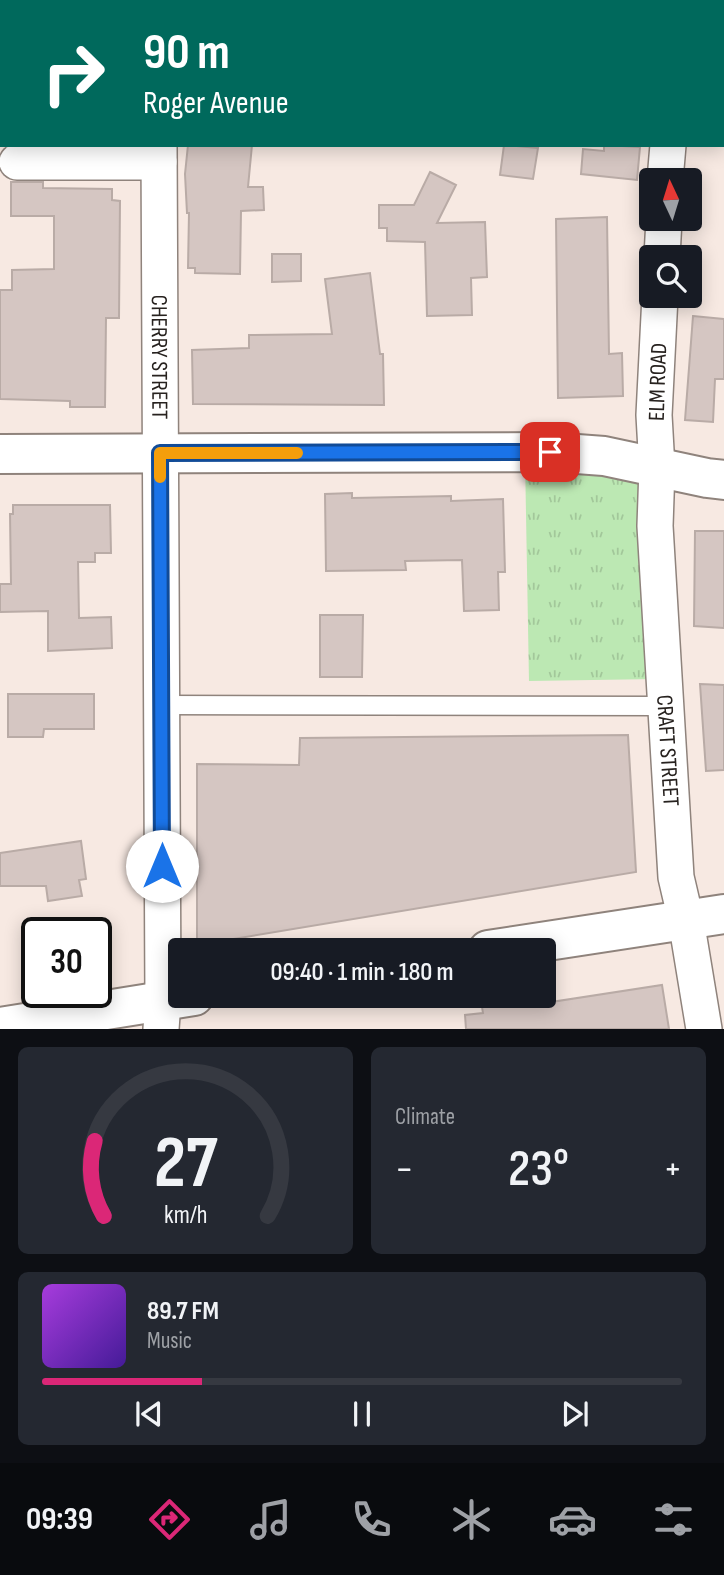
<!DOCTYPE html>
<meta charset="utf-8">
<style>
body{margin:0;font-family:"Sofia Sans Condensed",sans-serif;background:#242831;color:#f1f3f6;height:100vh;display:flex;flex-direction:column;font-size:26px;white-space:nowrap}
*{box-sizing:border-box;margin:0}
p{font-size:23px;color:#9ea1a6}
.icon{flex:none;width:38px;height:38px;fill:none;stroke:currentColor;stroke-width:2;stroke-linecap:round;stroke-linejoin:round}
.map{position:relative;height:1029px;overflow:hidden}
.details{display:flex;flex-direction:column;gap:18px;padding:18px;background:#0d0f14;flex:1}
.details>*{flex:none}
.hud{position:absolute;left:0px;top:0px;width:724px;height:147px;box-shadow:0 4px 18px #0003;background:#00695c;color:#fff;overflow:hidden}
.needle{width:46px;rotate:356deg}
.controls{position:absolute;left:639px;top:168px;display:grid;gap:14px}
.controls a{display:grid;place-items:center;width:63px;height:63px;border-radius:7px;background:#171b24;box-shadow:0 4px 18px #0003;font-size:35px}
.speed{position:absolute;left:21px;top:917px;display:flex;gap:14px;font-size:35px;font-weight:700;text-align:center}
.speed>*{display:grid;place-content:center;width:91px;height:91px;border-radius:50%;background:#171b24;box-shadow:0 4px 18px #0003;line-height:1}
.speed .limit{border:4px solid #111;border-radius:10px;background:#fff;color:#111}
.pin{position:absolute;display:grid;place-items:center;width:60px;height:60px;color:#fff;margin:-30px;border-radius:14px;box-shadow:0 4px 10px #0006}
.me{position:absolute;width:77px;margin:-38px;rotate:0deg;stroke-linejoin:round;filter:drop-shadow(0 0 5px #0008)}
.turn{display:flex;align-items:center;gap:24px;height:147px;padding:0 28px;font-size:32px}
.turn .icon{width:91px;height:91px;stroke-width:2.5}
.turn b{display:block;font-size:49px;line-height:60px}
.big{font-size:52px;font-weight:600;line-height:1.1}
.details .widget{flex:1;display:flex;flex-direction:column;justify-content:center;gap:10px;min-width:0;padding:0 24px;border-radius:10px;background:#242831}
.details .dial{align-items:center;gap:0}
.dial svg{height:182px;overflow:visible;fill:none;stroke:#363941;stroke-width:7;stroke-linecap:round;text-anchor:middle}
.dial text{fill:#f1f3f6;stroke:none}
.song{display:flex;align-items:center;gap:21px}
.cover{width:84px;height:84px;border-radius:10px;background:linear-gradient(135deg,hsl(280 70% 55%),hsl(260 70% 35%))}
.played{height:7px;border-radius:4px;background:linear-gradient(90deg,#db2777 25%,#363941 25%)}
.keys{display:flex;justify-content:space-around;direction:ltr}
.heat{display:flex;justify-content:space-between;align-items:center;font-size:38px;direction:ltr}
.details .tiles{flex:1;display:grid;gap:18px;grid-template-columns:1fr 1fr}
.widget:last-child{grid-column:span 2}
.trip{position:absolute;left:168px;top:938px;width:388px;height:70px;border-radius:7px;background:#171b24;box-shadow:0 4px 18px #0003;font-weight:600;line-height:70px;text-align:center}
.tabs{display:flex;height:112px;justify-content:space-around;align-items:center;background:#090b0e;color:#9ea1a6}
.tabs .icon{width:49px;height:49px}
.tabs .selected{color:#db2777}
.tabs b{font-size:32px;color:#f1f3f6}
.map>svg:first-child{display:block}
.grass{fill:url(#grass-tufts)}
.water{fill:url(#water-waves)}
.building{fill:#d5c6c2;stroke:#b9aba6;stroke-width:2}
.lines{fill:none;stroke-linecap:round;stroke-linejoin:round}
.service-casing{stroke:#8f837c;stroke-width:21}
.minor-casing{stroke:#8f837c;stroke-width:38}
.tertiary-casing{stroke:#8f837c;stroke-width:42}
.service{stroke:#fff;stroke-width:18}
.minor{stroke:#fff;stroke-width:35}
.tertiary{stroke:#fff;stroke-width:38}
.route-casing{stroke:#114b97;stroke-width:18}
.route{stroke:#1a73e8;stroke-width:12}
.slow{stroke:#f59e0b;stroke-width:12}
.labels{text-anchor:middle;stroke-width:5;stroke-linejoin:round;paint-order:stroke}
.street-label{font-size:23px;fill:#27221f;stroke:#fff}
</style>
<div class="map">
<svg width="724" height="1029" viewBox="0 0 724 1029">
<defs>
<pattern id="grass-tufts" width="24" height="20" patternUnits="userSpaceOnUse" patternTransform="scale(1.75)"><rect width="24" height="20" fill="#bce8b3"/><path d="M3 7l-1-3M5 7V3M7 7l1-3M15 17l-1-3M17 17v-4M19 17l1-3" fill="none" stroke="#a2c79a"/></pattern>
<pattern id="water-waves" width="16" height="10" patternUnits="userSpaceOnUse" patternTransform="scale(1.75)"><rect width="16" height="10" fill="#90b7ef"/><path d="M0 5q4-4 8 0t8 0" fill="none" stroke="#7c9dcc"/></pattern>
</defs>
<rect width="100%" height="100%" fill="#f7e9e2"/>
<path class="grass" d="M 525,458 L 653,471 L 658,679 L 529,681 Z"/>
<path class="water" d="M 0,0 L 220,0 L 224,2 L 2,2 L 2,21 Z"/>
<path class="building" d="M 188,145 L 252,145 L 248,187 L 263,187 L 264,210 L 241,211 L 240,274 L 195,273 L 195,268 L 188,268 L 189,213 L 187,213 L 185,174 Z
M 504,145 L 538,148 L 533,179 L 500,175 Z
M 604,145 L 640,147 L 637,180 L 581,174 L 583,149 L 604,151 Z
M 430,172 L 456,185 L 437,223 L 485,222 L 487,277 L 471,278 L 472,315 L 427,316 L 425,242 L 387,241 L 387,228 L 379,228 L 379,205 L 414,205 Z
M 11,182 L 43,182 L 43,188 L 112,189 L 112,200 L 120,201 L 119,318 L 106,318 L 105,407 L 70,407 L 70,401 L 0,399 L 0,290 L 12,290 L 12,270 L 54,269 L 54,216 L 11,216 Z
M 607,217 L 609,354 L 622,353 L 623,396 L 558,398 L 556,219 Z
M 272,254 L 301,254 L 301,281 L 272,282 Z
M 370,273 L 380,354 L 383,354 L 384,405 L 193,404 L 192,350 L 249,348 L 249,335 L 332,334 L 325,279 Z
M 693,316 L 724,319 L 724,379 L 715,379 L 713,422 L 685,420 Z
M 352,493 L 352,498 L 451,496 L 451,501 L 503,499 L 505,572 L 498,572 L 499,610 L 464,611 L 462,560 L 405,561 L 406,570 L 326,571 L 325,494 Z
M 13,505 L 110,505 L 111,553 L 95,553 L 95,562 L 78,562 L 79,618 L 111,617 L 112,648 L 48,651 L 48,611 L 0,612 L 0,584 L 11,584 L 10,514 L 13,514 Z
M 695,531 L 724,531 L 724,628 L 694,626 Z
M 320,615 L 363,615 L 362,677 L 320,677 Z
M 700,684 L 724,685 L 724,770 L 706,771 Z
M 8,694 L 94,694 L 94,729 L 44,729 L 43,737 L 8,737 Z
M 628,735 L 636,872 L 197,945 L 197,764 L 299,765 L 300,738 Z
M 81,841 L 86,879 L 79,880 L 82,896 L 48,901 L 46,886 L 0,886 L 0,853 Z
M 662,985 L 669,1029 L 466,1029 L 465,1015 L 483,1013 L 481,1001 L 523,996 L 525,1006 Z"/>
<g class="lines">
<defs>
<path id="service" d="M 162,705 L 666,706"/>
<g id="minor">
<path d="M 487,0 L 498,2"/>
<path d="M 528,2 L 529,0"/>
<path d="M 703,2 L 703,0"/>
<path d="M 723,38 L 724,39"/>
<path id="s1" d="M 159,145 L 163,1001 L 161,1029"/>
<path d="M 17,162 L 159,162"/>
<path d="M 665,180 L 668,145"/>
<path d="M 662,257 L 664,219"/>
<path id="s2" d="M 660,296 L 654,415 L 657,468 L 655,526 L 676,877 L 686,920 L 704,1029"/>
</g>
<path id="tertiary" d="M 0,454 L 550,452 L 604,456 L 707,478 L 724,480
M 488,950 L 724,914
M 0,1027 L 194,996"/>
</defs>
<use href="#service" class="service-casing"/>
<use href="#minor" class="minor-casing"/>
<use href="#tertiary" class="tertiary-casing"/>
<use href="#service" class="service"/>
<use href="#minor" class="minor"/>
<use href="#tertiary" class="tertiary"/>
</g>
<g class="lines">
<defs>
<path id="route" d="M 162,866 L 160,453 L 550,452"/>
</defs>
<use href="#route" class="route-casing"/>
<use href="#route" class="route"/>
<path class="slow" d="M 160,477 L 160,453 L 297,453"/>
</g>
<g class="labels">
<g class="street-label">
<text dy="8" stroke="none"><textPath href="#s1" startOffset="212">CHERRY STREET</textPath></text>
<text transform="translate(657 382) rotate(-88)" y="8">ELM ROAD</text>
<text dy="8" stroke="none"><textPath href="#s2" startOffset="455">CRAFT STREET</textPath></text>
</g>
</g>
</svg>
<div class="controls">
<a><svg class="needle" viewBox="-14 -14 28 28"><path d="M0-13l5 13h-10z" fill="#e53935"/><path d="M0 13l5-13h-10z" fill="#9ea1a6"/></svg></a>
<a><svg class="icon" aria-label="search" viewBox="0 0 24 24"><circle cx="10" cy="10" r="6"/><path d="M15 15l6 6"/></svg></a>
</div>
<div class="speed"><div class="limit">30</div></div>
<div class="pin" style="left:550px;top:452px;background:#d93025"><svg class="icon" aria-label="arrive" viewBox="0 0 24 24"><path d="M6 21V4h12l-3 4 3 4H6"/></svg></div>
<svg class="me" style="left:162px;top:866px" viewBox="-20 -20 40 40"><circle r="19" fill="#fff"/><path d="M0-13L10 11 0 6-10 11z" fill="#1a73e8"/></svg>
<div class="trip">09:40 · 1 min · 180 m</div>
<div class="hud">
<div class="turn"><svg class="icon" aria-label="right" viewBox="0 0 24 24"><path d="M7 20v-9h11M14 6l5 5-5 5"/></svg><div><b>90 m</b>Roger Avenue</div></div>
</div>
</div>
<section class="details">
<div class="tiles">
<div class="widget dial"><svg viewBox="0 0 100 80">
<path d="M14 69A42 42 0 1 1 86 69"/>
<path d="M14 69A42 42 0 0 1 10 36" stroke="#db2777"/>
<text x="50" y="56" font-size="32" font-weight="700">27</text>
<text x="50" y="72" font-size="11">km/h</text>
</svg></div>
<div class="widget"><p>Climate</p>
<div class="heat"><a>−</a><b class="big">23°</b><a>+</a></div>
</div>
<div class="widget">
<div class="song"><i class="cover"></i><div><b>89.7 FM</b><p>Music</p></div></div>
<div class="played"></div>
<div class="keys"><svg class="icon" aria-label="previous" viewBox="0 0 24 24"><path d="M18 5L8 12l10 7zM5 5v14"/></svg><svg class="icon" aria-label="pause" viewBox="0 0 24 24"><path d="M8 5v14M16 5v14"/></svg><svg class="icon" aria-label="next" viewBox="0 0 24 24"><path d="M6 5l10 7-10 7zM19 5v14"/></svg></div>
</div>
</div>
</section>
<nav class="tabs">
<b>09:39</b>
<svg class="icon selected" aria-label="directions" viewBox="0 0 24 24"><path d="M12 3l9 9-9 9-9-9zM9 14v-3h6M13 9l2 2-2 2"/></svg>
<svg class="icon" aria-label="music" viewBox="0 0 24 24"><path d="M9 18V5l10-2v13"/><circle cx="6" cy="18" r="3"/><circle cx="16" cy="16" r="3"/></svg>
<svg class="icon" aria-label="phone" viewBox="0 0 24 24"><path d="M5 4h4l2 5-3 2q2 4 5 5l2-3 5 2v4C11 20 4 13 5 4z"/></svg>
<svg class="icon" aria-label="climate" viewBox="0 0 24 24"><path d="M12 3v18M4 7l16 10M4 17L20 7"/></svg>
<svg class="icon" aria-label="car" viewBox="0 0 24 24"><path d="M5 17H2v-5l4-1 3-4h7l3 4 3 1v5h-3M9 17h6M6 11h13"/><circle cx="7" cy="17" r="2"/><circle cx="17" cy="17" r="2"/></svg>
<svg class="icon" aria-label="filters" viewBox="0 0 24 24"><path d="M4 7h16M4 17h16"/><circle cx="9" cy="7" r="2"/><circle cx="15" cy="17" r="2"/></svg>
</nav>
